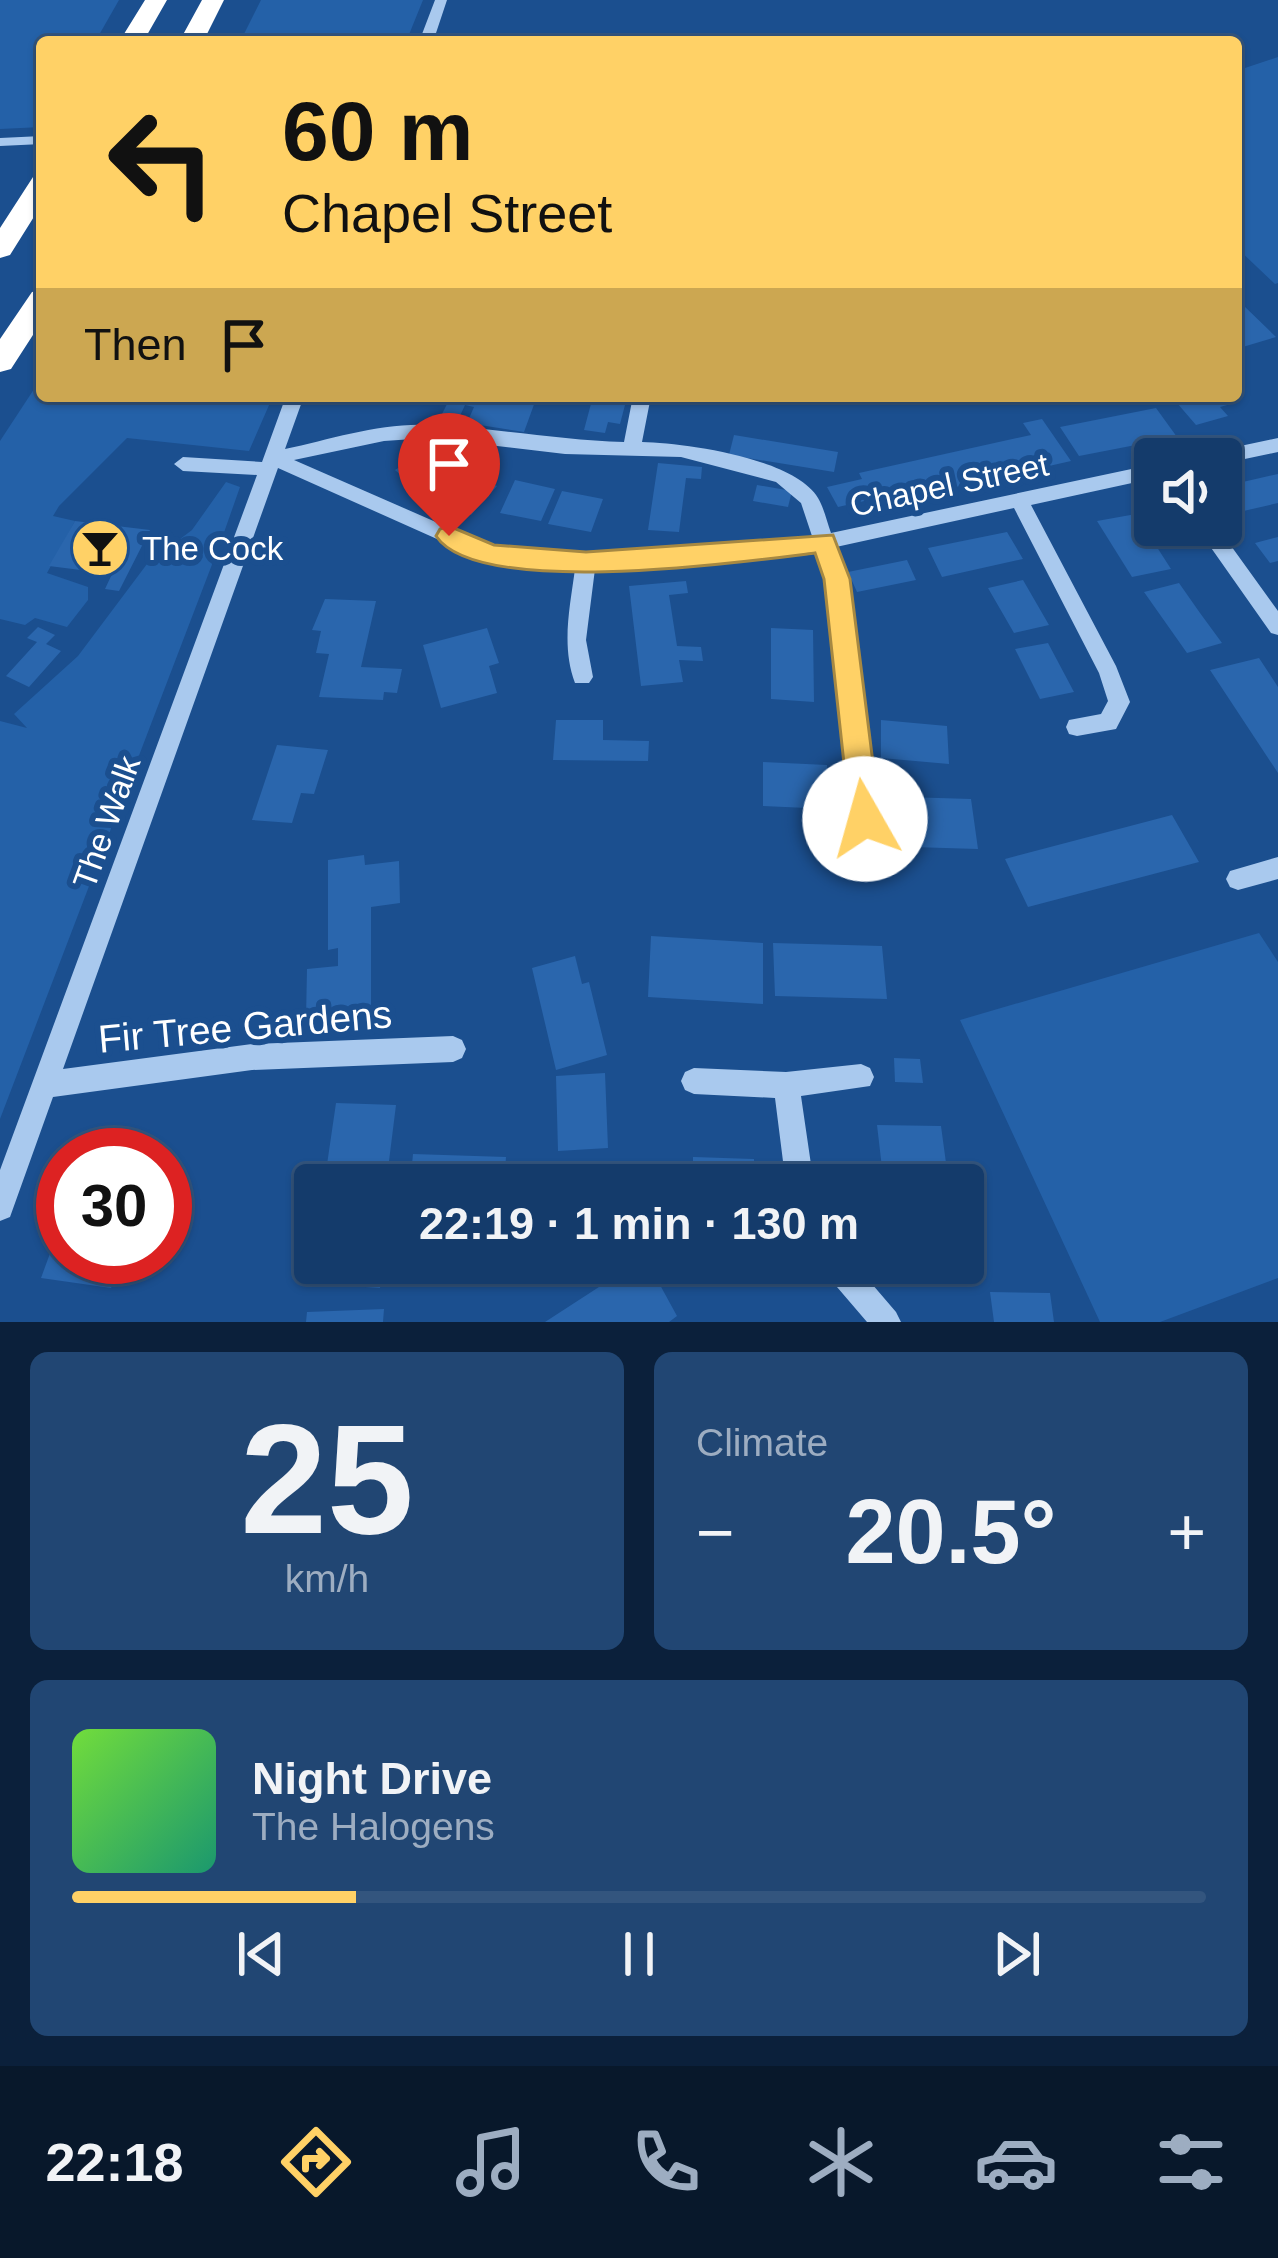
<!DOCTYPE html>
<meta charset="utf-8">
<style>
body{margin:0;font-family:Helvetica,sans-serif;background:#214673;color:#f1f3f6;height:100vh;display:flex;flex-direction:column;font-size:45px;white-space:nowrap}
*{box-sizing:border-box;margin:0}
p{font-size:39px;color:#9dadc1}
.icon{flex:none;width:66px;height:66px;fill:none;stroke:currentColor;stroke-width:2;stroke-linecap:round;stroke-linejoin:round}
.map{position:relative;height:1322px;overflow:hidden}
.side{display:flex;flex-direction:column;gap:30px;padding:30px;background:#0b203b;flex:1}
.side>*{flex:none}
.hud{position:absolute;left:36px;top:36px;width:1206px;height:366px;border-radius:12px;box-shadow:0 3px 9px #0004,0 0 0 3px #33557e;background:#ffd166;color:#111;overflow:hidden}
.controls{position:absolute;left:1134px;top:438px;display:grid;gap:24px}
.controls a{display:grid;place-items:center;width:108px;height:108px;border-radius:12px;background:#143b6b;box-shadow:0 3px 9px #0004,0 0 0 3px #33557e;font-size:60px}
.speed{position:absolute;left:36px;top:1128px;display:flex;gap:24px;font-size:60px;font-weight:700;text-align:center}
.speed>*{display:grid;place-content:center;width:156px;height:156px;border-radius:50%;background:#143b6b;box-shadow:0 3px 9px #0004,0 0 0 3px #33557e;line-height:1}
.speed .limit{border:18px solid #d22;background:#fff;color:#111}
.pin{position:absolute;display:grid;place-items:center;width:102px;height:102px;color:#fff;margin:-123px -51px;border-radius:50% 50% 50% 0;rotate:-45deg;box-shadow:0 0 12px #0007}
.pin .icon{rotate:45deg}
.me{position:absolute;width:132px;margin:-66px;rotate:353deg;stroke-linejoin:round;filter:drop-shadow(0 0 9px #0008)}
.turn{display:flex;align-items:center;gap:42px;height:252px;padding:0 48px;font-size:54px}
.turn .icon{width:156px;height:156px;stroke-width:2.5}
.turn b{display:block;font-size:84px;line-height:102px}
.then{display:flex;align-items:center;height:114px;padding:0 48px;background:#0003;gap:24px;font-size:45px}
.big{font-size:90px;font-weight:600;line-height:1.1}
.side .card{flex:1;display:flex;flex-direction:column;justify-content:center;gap:18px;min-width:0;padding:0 42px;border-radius:18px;background:#214673}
.side .dial{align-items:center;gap:0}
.dial b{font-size:156px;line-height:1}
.song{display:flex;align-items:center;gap:36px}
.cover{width:144px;height:144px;border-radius:18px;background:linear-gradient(135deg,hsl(100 70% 55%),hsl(160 70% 35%))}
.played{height:12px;border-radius:6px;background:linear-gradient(90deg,#ffd166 25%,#33557e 25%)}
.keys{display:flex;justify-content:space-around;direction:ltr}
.heat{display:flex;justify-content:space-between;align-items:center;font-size:66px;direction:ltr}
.side .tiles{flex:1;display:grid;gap:30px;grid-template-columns:1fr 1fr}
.card:last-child{grid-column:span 2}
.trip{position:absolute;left:294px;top:1164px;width:690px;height:120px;border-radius:12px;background:#143b6b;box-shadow:0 3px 9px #0004,0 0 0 3px #33557e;font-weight:600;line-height:120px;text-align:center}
.menu{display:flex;height:192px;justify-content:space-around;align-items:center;background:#08182b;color:#9dadc1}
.menu .icon{width:84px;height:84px}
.menu .on{color:#ffd166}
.menu b{font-size:54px;color:#f1f3f6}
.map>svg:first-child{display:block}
.green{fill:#2461a8}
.building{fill:#2a66ad}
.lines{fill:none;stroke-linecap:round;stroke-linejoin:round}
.minor{fill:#a9c9ee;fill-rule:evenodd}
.highway{fill:#fff;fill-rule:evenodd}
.route{fill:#ffd166;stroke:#a68842;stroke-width:3}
.labels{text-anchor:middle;stroke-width:12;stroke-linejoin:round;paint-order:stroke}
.street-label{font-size:33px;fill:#fff;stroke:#1b4f8f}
.poi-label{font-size:33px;fill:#fff;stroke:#1b4f8f;text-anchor:start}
.near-street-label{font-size:39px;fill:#fff;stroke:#1b4f8f}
</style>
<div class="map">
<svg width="1278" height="1322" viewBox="0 0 1278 1322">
<rect width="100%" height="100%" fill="#1b4f8f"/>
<path class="green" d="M 0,0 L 119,0 L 95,42 L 42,42 L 42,127 L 0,129 Z
M 261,0 L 423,0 L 406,42 L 240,42 Z
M 1278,57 L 1278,283 L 1275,284 L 1236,247 L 1236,71 Z
M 42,377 L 42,396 L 273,396 L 249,451 L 127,438 L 59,506 L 53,516 L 75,521 L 47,573 L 88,587 L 88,600 L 67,627 L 35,618 L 25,625 L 0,619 L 0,441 Z
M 226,482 L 240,487 L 221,541 L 0,1119 L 0,721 L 27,728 L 14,714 L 78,656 L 147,564 L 192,530 Z
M 1259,933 L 1278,962 L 1278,1278 L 1160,1322 L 1100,1322 L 960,1020 Z"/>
<path class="building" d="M 1243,305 L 1276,337 L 1236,349 L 1236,307 Z
M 451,396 L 521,396 L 536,399 L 524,432 L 467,423 L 474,407 L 465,405 L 459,418 L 441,416 Z
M 1171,396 L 1232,396 L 1238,402 L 1220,407 L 1228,416 L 1196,425 Z
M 592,400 L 625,405 L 620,424 L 608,422 L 605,433 L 584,430 Z
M 1156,408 L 1177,437 L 1079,456 L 1060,427 Z
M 1042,419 L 1071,461 L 876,505 L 873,499 L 838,507 L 827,487 L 862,479 L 859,473 L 1031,435 L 1023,423 Z
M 734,435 L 838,452 L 834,472 L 729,455 Z
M 425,451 L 441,464 L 411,484 L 395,470 Z
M 456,461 L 475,469 L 458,488 L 439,480 Z
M 658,463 L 702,467 L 701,479 L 686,478 L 679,532 L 648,530 Z
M 1278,474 L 1278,503 L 1235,513 L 1221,495 L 1221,487 Z
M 479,478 L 497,486 L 471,515 L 454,507 Z
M 515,480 L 555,489 L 541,521 L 500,513 Z
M 757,485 L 792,491 L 788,507 L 753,501 Z
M 562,491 L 603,499 L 591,532 L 548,524 Z
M 1136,514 L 1153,541 L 1171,569 L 1132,577 L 1097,521 Z
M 75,521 L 150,530 L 119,591 L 105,589 L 112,574 L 49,566 Z
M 1007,532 L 1023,559 L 942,577 L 928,548 Z
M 1278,537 L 1278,561 L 1270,563 L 1255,543 Z
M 907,560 L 916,580 L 857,592 L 848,572 Z
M 1023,580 L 1049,625 L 1014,633 L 988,588 Z
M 686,581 L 688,593 L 669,595 L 677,646 L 701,647 L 703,661 L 679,660 L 683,682 L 641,686 L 629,586 Z
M 1179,583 L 1200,613 L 1222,643 L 1187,653 L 1144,592 Z
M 325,599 L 376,601 L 361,667 L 402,669 L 397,693 L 384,692 L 383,700 L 319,697 L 329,654 L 316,653 L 321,631 L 312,630 Z
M 38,627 L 55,635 L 46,644 L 61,651 L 29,687 L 6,676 L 37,642 L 27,638 Z
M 487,628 L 499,663 L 489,666 L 497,693 L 441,708 L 423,645 Z
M 771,628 L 813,630 L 814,702 L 771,699 Z
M 1048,643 L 1074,692 L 1040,699 L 1015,649 Z
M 1259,658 L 1278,687 L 1278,773 L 1210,670 Z
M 556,720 L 603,720 L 603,740 L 649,741 L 648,761 L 553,760 Z
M 881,720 L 947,726 L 949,764 L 881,758 Z
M 277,745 L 328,750 L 314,794 L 301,793 L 292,823 L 252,820 Z
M 763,762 L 827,765 L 829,809 L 763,806 Z
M 906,797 L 971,799 L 978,849 L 912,847 Z
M 1172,815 L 1199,862 L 1028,907 L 1005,859 Z
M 364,855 L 365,865 L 399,861 L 400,903 L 371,907 L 371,1011 L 306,1019 L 307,969 L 338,966 L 338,948 L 328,950 L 328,860 Z
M 651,936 L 763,943 L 763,1004 L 648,997 Z
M 773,943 L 882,946 L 887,999 L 775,996 Z
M 575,956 L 582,984 L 589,982 L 607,1055 L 556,1070 L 532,968 Z
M 894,1058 L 920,1059 L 923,1083 L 895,1082 Z
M 605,1073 L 608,1148 L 558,1151 L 556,1076 Z
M 336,1103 L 396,1105 L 386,1185 L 324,1185 Z
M 877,1125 L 941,1126 L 949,1185 L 884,1185 Z
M 92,1139 L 158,1148 L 156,1155 L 85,1155 Z
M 413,1154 L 506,1157 L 504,1185 L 410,1185 Z
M 693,1157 L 754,1159 L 755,1185 L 693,1185 Z
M 63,1218 L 63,1257 L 122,1257 L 111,1288 L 41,1278 Z
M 312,1263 L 383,1263 L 380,1288 L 308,1283 Z
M 636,1263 L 648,1263 L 677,1316 L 669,1322 L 545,1322 Z
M 990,1292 L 1050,1293 L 1054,1322 L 994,1322 Z
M 384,1309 L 383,1322 L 306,1322 L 307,1312 Z"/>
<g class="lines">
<path class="minor" d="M 435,0 L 447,0 L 433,42 L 419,42 Z
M 42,136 L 42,144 L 0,146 L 0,138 Z
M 286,396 L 304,396 L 285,449 C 332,439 382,422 431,425 C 495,428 559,440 624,442 L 633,396 L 651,396 L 642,442 C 685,443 794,458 818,498 C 824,508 827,522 831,533 L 1155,464 L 1155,478 L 1031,505 L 1116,666 L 1130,702 L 1116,729 L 1077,736 L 1069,734 L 1066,727 L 1069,720 L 1101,714 L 1108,701 L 1099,673 L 1014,508 L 836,547 L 847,579 L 876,819 L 873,826 L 865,829 L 857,826 L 854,819 L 827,579 L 817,550 L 704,565 L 595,569 L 586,640 L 593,677 L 589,683 L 575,683 C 561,646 570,607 575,569 L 484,560 L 278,468 L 63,1069 L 252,1044 L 453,1036 L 462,1040 L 466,1049 L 462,1058 L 453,1062 L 252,1070 L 53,1097 L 10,1217 L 0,1221 L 0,1170 L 257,475 L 183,471 L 174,464 L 183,457 L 262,462 ZM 428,438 L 565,454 L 681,457 L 776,482 L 801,503 L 812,536 L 704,549 L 586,554 L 493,547 L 294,460 L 384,441 Z
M 1278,438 L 1278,452 L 1221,464 L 1221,459 L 1203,459 L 1212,452 Z
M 1195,525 L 1216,525 L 1278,611 L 1278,635 L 1271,633 Z
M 1278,857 L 1278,879 L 1238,890 L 1230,887 L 1226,879 L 1230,871 Z
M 861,1064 L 870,1068 L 874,1077 L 870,1086 L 801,1096 L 814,1185 L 786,1185 L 775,1098 L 694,1094 L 685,1090 L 681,1081 L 685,1072 L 694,1068 L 786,1072 Z
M 821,1263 L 854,1263 L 896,1312 L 901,1322 L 867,1322 L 825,1273 Z"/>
<path class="highway" d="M 145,0 L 167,0 L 143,42 L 119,42 Z
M 202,0 L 224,0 L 203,42 L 179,42 Z
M 42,175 L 42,204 L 10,255 L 0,258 L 0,228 L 33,177 Z
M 42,290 L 42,321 L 11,369 L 0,372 L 0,339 L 32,292 Z"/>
</g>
<path class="route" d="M 449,526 L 494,545 L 586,552 L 833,535 L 850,579 L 880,819 L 875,829 L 865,832 L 854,829 L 850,819 L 824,579 L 815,553 C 744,562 478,599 436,536 L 440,529 Z"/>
<defs>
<symbol id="bar-disc" viewBox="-11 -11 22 22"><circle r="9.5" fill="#ffd166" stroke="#1b4f8f"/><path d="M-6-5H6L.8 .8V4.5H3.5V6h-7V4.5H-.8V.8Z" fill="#111"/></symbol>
</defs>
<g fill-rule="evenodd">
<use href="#bar-disc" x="67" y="515" width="66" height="66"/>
</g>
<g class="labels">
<g class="street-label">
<text transform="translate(949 484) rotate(-12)" y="12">Chapel Street</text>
<text transform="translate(106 822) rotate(-70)" y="12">The Walk</text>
</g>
<g class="poi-label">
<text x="142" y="560">The Cock</text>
</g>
<g class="near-street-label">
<text transform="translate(245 1026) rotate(-5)" y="14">Fir Tree Gardens</text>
</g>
</g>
</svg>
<div class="controls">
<a><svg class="icon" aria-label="sound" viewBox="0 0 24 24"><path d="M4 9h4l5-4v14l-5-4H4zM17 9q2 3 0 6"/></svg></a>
</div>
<div class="speed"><div class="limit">30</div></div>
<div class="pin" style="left:449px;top:536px;background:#d93025"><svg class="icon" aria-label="arrive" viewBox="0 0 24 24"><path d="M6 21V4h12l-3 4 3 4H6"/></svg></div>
<svg class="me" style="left:865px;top:819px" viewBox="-20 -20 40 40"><circle r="19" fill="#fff"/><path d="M0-13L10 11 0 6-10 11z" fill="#ffd166"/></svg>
<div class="trip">22:19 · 1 min · 130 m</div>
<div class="hud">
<div class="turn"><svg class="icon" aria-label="left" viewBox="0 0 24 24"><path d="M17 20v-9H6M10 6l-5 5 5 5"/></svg><div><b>60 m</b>Chapel Street</div></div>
<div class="then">Then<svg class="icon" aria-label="arrive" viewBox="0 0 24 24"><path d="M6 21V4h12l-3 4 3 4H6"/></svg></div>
</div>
</div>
<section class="side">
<div class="tiles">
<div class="card dial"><b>25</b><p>km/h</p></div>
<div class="card"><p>Climate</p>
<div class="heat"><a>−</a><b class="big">20.5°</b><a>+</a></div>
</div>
<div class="card">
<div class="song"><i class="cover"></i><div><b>Night Drive</b><p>The Halogens</p></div></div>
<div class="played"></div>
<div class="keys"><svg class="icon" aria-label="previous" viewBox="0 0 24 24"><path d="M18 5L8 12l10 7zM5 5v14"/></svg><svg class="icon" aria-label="pause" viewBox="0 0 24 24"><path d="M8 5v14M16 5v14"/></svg><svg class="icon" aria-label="next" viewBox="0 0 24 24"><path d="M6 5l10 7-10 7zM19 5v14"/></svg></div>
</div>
</div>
</section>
<nav class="menu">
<b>22:18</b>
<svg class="icon on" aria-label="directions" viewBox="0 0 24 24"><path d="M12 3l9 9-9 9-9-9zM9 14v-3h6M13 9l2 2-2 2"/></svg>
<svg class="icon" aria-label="music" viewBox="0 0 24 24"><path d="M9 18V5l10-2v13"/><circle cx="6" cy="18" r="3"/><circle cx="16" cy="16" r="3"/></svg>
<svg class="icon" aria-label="phone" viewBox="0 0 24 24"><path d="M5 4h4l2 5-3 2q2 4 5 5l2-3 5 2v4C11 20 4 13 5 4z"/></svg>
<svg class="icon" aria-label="climate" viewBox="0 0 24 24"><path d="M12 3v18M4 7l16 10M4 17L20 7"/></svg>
<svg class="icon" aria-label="car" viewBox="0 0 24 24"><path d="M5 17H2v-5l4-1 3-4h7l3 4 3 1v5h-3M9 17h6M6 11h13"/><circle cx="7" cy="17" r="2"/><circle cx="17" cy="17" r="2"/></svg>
<svg class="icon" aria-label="filters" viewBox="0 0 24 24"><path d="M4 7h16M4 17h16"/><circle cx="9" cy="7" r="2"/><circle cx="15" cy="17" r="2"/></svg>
</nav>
